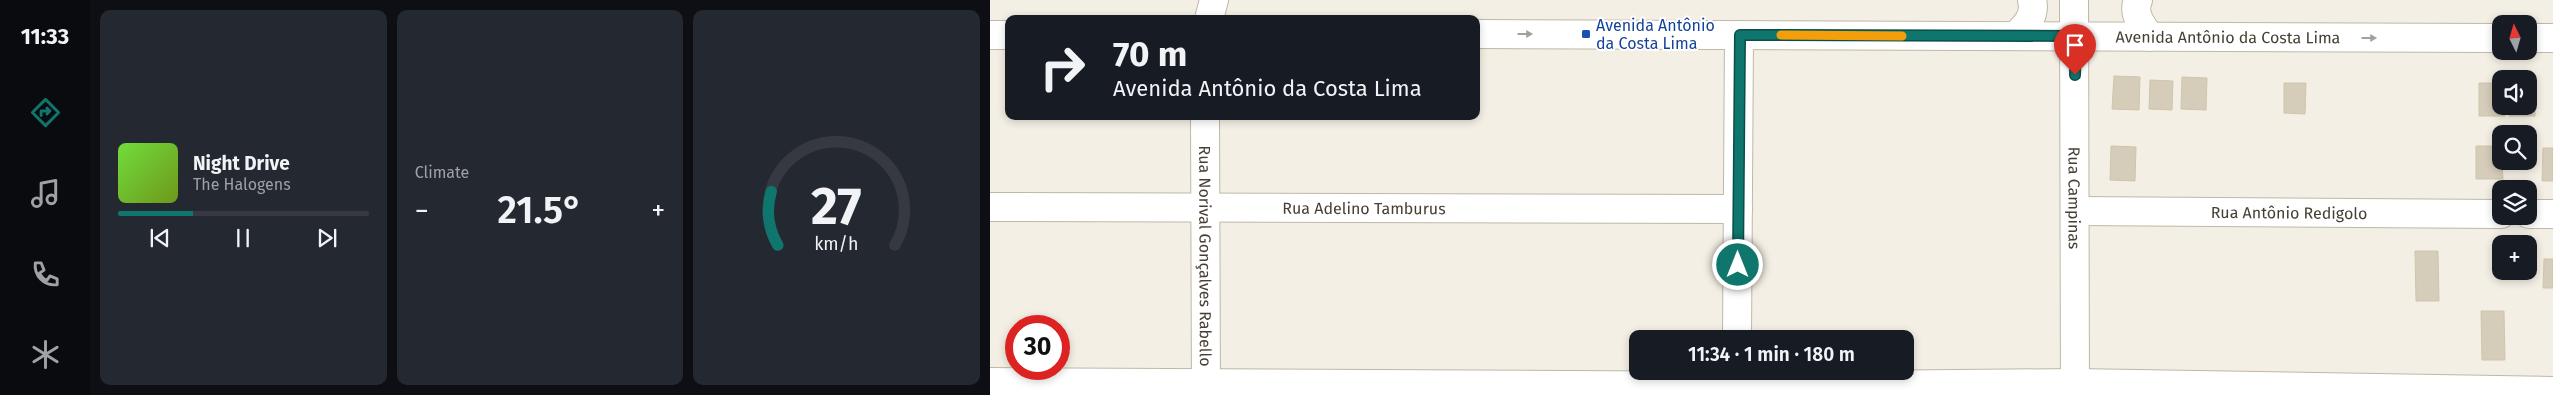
<!DOCTYPE html>
<meta charset="utf-8">
<style>
body{margin:0;font-family:"Fira Sans",sans-serif;background:#242831;color:#f1f3f6;height:100vh;display:flex;flex-direction:column;font-size:19px;white-space:nowrap}
*{box-sizing:border-box;margin:0}
p{font-size:16px;color:#9ea1a6}
.icon{flex:none;width:28px;height:28px;fill:none;stroke:currentColor;stroke-width:2;stroke-linecap:round;stroke-linejoin:round}
.map{position:relative;flex:1;overflow:hidden}
.drawer{display:flex;flex-direction:column;gap:10px;padding:10px;background:#0d0f14;width:900px}
.drawer>*{flex:none}
.top-card{position:absolute;left:15px;top:15px;width:475px;height:105px;border-radius:10px;box-shadow:0 2px 8px #0003;background:#171b24;color:#f1f3f6;overflow:hidden}
.needle{width:32px;rotate:355deg}
.buttons{position:absolute;left:1502px;top:15px;display:grid;gap:10px}
.buttons a{display:grid;place-items:center;width:45px;height:45px;border-radius:10px;background:#171b24;box-shadow:0 2px 8px #0003;font-size:25px}
.speed{position:absolute;left:15px;top:315px;display:flex;gap:10px;font-size:25px;font-weight:700;text-align:center}
.speed>*{display:grid;place-content:center;width:65px;height:65px;border-radius:50%;background:#171b24;box-shadow:0 2px 8px #0003;line-height:1}
.speed .limit{border:8px solid #d22;background:#fff;color:#111}
.pin{position:absolute;display:grid;place-items:center;width:42px;height:42px;color:#fff;margin:-51px -21px;border-radius:50% 50% 50% 0;rotate:-45deg;box-shadow:0 0 5px #0007}
.pin .icon{rotate:45deg}
.me{position:absolute;width:55px;margin:-28px;rotate:0deg;stroke-linejoin:round;filter:drop-shadow(0 0 4px #0008)}
.turn{display:flex;align-items:center;gap:18px;height:105px;padding:0 25px;font-size:22px}
.turn .icon{width:65px;height:65px;stroke-width:2.5}
.turn b{display:block;font-size:35px;line-height:42px}
.big{font-size:38px;font-weight:600;line-height:1.1}
.drawer .card{flex:1;display:flex;flex-direction:column;justify-content:center;gap:8px;min-width:0;padding:0 18px;border-radius:10px;background:#242831}
.drawer .dial{align-items:center;gap:0}
.dial svg{height:130px;overflow:visible;fill:none;stroke:#363941;stroke-width:7;stroke-linecap:round;text-anchor:middle}
.dial text{fill:#f1f3f6;stroke:none}
.song{display:flex;align-items:center;gap:15px}
.cover{width:60px;height:60px;border-radius:8px;background:linear-gradient(135deg,hsl(100 70% 55%),hsl(80 70% 35%))}
.played{height:5px;border-radius:2px;background:linear-gradient(90deg,#0f766e 30%,#363941 30%)}
.keys{display:flex;justify-content:space-around;direction:ltr}
.heat{display:flex;justify-content:space-between;align-items:center;font-size:28px;direction:ltr}
.drawer .tiles{flex:1;display:grid;gap:10px;grid-template-columns:repeat(3,1fr)}
.trip{position:absolute;left:639px;top:330px;width:285px;height:50px;border-radius:10px;background:#171b24;box-shadow:0 2px 8px #0003;font-weight:600;line-height:50px;text-align:center}
main{display:flex;flex:1;min-height:0}
.tabs{display:flex;flex-direction:column;width:90px;justify-content:space-around;align-items:center;background:#090b0e;color:#9ea1a6}
.tabs .icon{width:35px;height:35px}
.tabs .active{color:#0f766e}
.tabs b{font-size:22px;color:#f1f3f6}
.map>svg:first-child{display:block}
.building{fill:#d5ccb9;stroke:#d0c5ac}
.lines{fill:none;stroke-linecap:round;stroke-linejoin:round}
.minor-casing{stroke:#bfb8a6;stroke-width:30}
.minor{stroke:#fff;stroke-width:28}
.oneway{fill:#a2a099}
.route-casing{stroke:#0a4d48;stroke-width:12}
.route{stroke:#0f766e;stroke-width:9}
.slow{stroke:#f59e0b;stroke-width:9}
.transit-dot{fill:#1a4fb4;stroke:#fff;stroke-width:2}
.labels{text-anchor:middle;stroke-width:4;stroke-linejoin:round;paint-order:stroke}
.transit-label{font-size:16px;fill:#164399;stroke:#fff;text-anchor:start}
.street-label{font-size:16px;fill:#454033;stroke:#fff}
</style>
<main>
<nav class="tabs">
<b>11:33</b>
<svg class="icon active" aria-label="directions" viewBox="0 0 24 24"><path d="M12 3l9 9-9 9-9-9zM9 14v-3h6M13 9l2 2-2 2"/></svg>
<svg class="icon" aria-label="music" viewBox="0 0 24 24"><path d="M9 18V5l10-2v13"/><circle cx="6" cy="18" r="3"/><circle cx="16" cy="16" r="3"/></svg>
<svg class="icon" aria-label="phone" viewBox="0 0 24 24"><path d="M5 4h4l2 5-3 2q2 4 5 5l2-3 5 2v4C11 20 4 13 5 4z"/></svg>
<svg class="icon" aria-label="climate" viewBox="0 0 24 24"><path d="M12 3v18M4 7l16 10M4 17L20 7"/></svg>
</nav>
<section class="drawer">
<div class="tiles">
<div class="card">
<div class="song"><i class="cover"></i><div><b>Night Drive</b><p>The Halogens</p></div></div>
<div class="played"></div>
<div class="keys"><svg class="icon" aria-label="previous" viewBox="0 0 24 24"><path d="M18 5L8 12l10 7zM5 5v14"/></svg><svg class="icon" aria-label="pause" viewBox="0 0 24 24"><path d="M8 5v14M16 5v14"/></svg><svg class="icon" aria-label="next" viewBox="0 0 24 24"><path d="M6 5l10 7-10 7zM19 5v14"/></svg></div>
</div>
<div class="card"><p>Climate</p>
<div class="heat"><a>−</a><b class="big">21.5°</b><a>+</a></div>
</div>
<div class="card dial"><svg viewBox="0 0 100 80">
<path d="M14 69A42 42 0 1 1 86 69"/>
<path d="M14 69A42 42 0 0 1 10 36" stroke="#0f766e"/>
<text x="50" y="56" font-size="32" font-weight="700">27</text>
<text x="50" y="72" font-size="11">km/h</text>
</svg></div>
</div>
</section>
<div class="map">
<svg width="1563" height="395" viewBox="0 0 1563 395">
<rect width="100%" height="100%" fill="#f3efe4"/>
<path class="building" d="M 1124,76 L 1150,77 L 1149,110 L 1122,109 Z
M 1192,77 L 1217,78 L 1216,110 L 1191,109 Z
M 1160,80 L 1183,81 L 1182,110 L 1159,109 Z
M 1294,83 L 1316,83 L 1315,114 L 1294,113 Z
M 1489,83 L 1511,83 L 1511,106 L 1516,106 L 1515,116 L 1489,116 Z
M 1539,84 L 1545,84 L 1545,116 L 1519,116 L 1519,106 L 1539,106 Z
M 1121,146 L 1146,147 L 1145,181 L 1120,180 Z
M 1486,146 L 1511,146 L 1513,179 L 1486,179 Z
M 1553,148 L 1563,148 L 1563,181 L 1552,181 Z
M 1425,251 L 1448,251 L 1449,301 L 1426,301 Z
M 1554,259 L 1563,259 L 1563,288 L 1553,288 Z
M 1491,311 L 1514,311 L 1515,360 L 1492,360 Z"/>
<g class="lines">
<defs>
<g id="minor">
<path id="s1" d="M 1084,0 L 1085,395"/>
<path d="M 1148,0 C 1142,14 1152,26 1160,37"/>
<path d="M 219,19 L 224,0"/>
<path id="s2" d="M 486,34 L 1511,38"/>
<path d="M 0,35 L 19,35"/>
<path d="M 1025,36 C 1036,26 1046,16 1042,0"/>
<path d="M 1539,38 L 1563,38"/>
<path id="s3" d="M 215,116 L 216,395"/>
<path id="s4" d="M 0,207 L 748,209"/>
<path id="s5" d="M 1085,211 L 1511,214"/>
<path d="M 1539,214 L 1563,214"/>
<path d="M 747,339 L 749,35"/>
<path d="M 0,382 L 747,386 L 1085,383 L 1563,391"/>
</g>
</defs>
<use href="#minor" class="minor-casing"/>
<use href="#minor" class="minor"/>
</g>
<defs><path id="oneway-solid" d="M-6-.8H1V-3.2L6.5 0L1 3.2V.8H-6Z" transform="scale(1.25)"/></defs>
<g class="oneway">
<use href="#oneway-solid" transform="translate(535 34)"/>
<use href="#oneway-solid" transform="translate(1379 38)"/>
</g>
<g class="lines">
<defs>
<path id="route" d="M 748,265 L 750,35 L 1086,36 L 1085,75"/>
</defs>
<use href="#route" class="route-casing"/>
<use href="#route" class="route"/>
<path class="slow" d="M 791,35 L 912,36"/>
</g>
<rect class="transit-dot" x="591" y="29" width="10" height="10" rx="2.5"/>
<g class="labels">
<g class="transit-label">
<text x="606" y="31">Avenida Antônio<tspan x="606" dy="18">da Costa Lima</tspan></text>
</g>
<g class="street-label">
<text dy="6" stroke="none"><textPath href="#s2" startOffset="752">Avenida Antônio da Costa Lima</textPath></text>
<text dy="6" stroke="none"><textPath href="#s1" startOffset="198">Rua Campinas</textPath></text>
<text dy="6" stroke="none"><textPath href="#s4" startOffset="374">Rua Adelino Tamburus</textPath></text>
<text dy="6" stroke="none"><textPath href="#s5" startOffset="214">Rua Antônio Redigolo</textPath></text>
<text dy="6" stroke="none"><textPath href="#s3" startOffset="140">Rua Norival Gonçalves Rabello</textPath></text>
</g>
</g>
</svg>
<div class="buttons">
<a><svg class="needle" viewBox="-14 -14 28 28"><path d="M0-13l5 13h-10z" fill="#e53935"/><path d="M0 13l5-13h-10z" fill="#9ea1a6"/></svg></a>
<a><svg class="icon" aria-label="sound" viewBox="0 0 24 24"><path d="M4 9h4l5-4v14l-5-4H4zM17 9q2 3 0 6"/></svg></a>
<a><svg class="icon" aria-label="search" viewBox="0 0 24 24"><circle cx="10" cy="10" r="6"/><path d="M15 15l6 6"/></svg></a>
<a><svg class="icon" aria-label="layers" viewBox="0 0 24 24"><path d="M12 4l9 5-9 5-9-5zM3 14l9 5 9-5"/></svg></a>
<a>+</a>
</div>
<div class="speed"><div class="limit">30</div></div>
<div class="pin" style="left:1085px;top:75px;background:#d93025"><svg class="icon" aria-label="arrive" viewBox="0 0 24 24"><path d="M6 21V4h12l-3 4 3 4H6"/></svg></div>
<svg class="me" style="left:748px;top:265px" viewBox="-20 -20 40 40"><circle r="17" fill="#0f766e" stroke="#fff" stroke-width="3"/><path d="M0-11L8 9 0 5-8 9z" fill="#fff"/></svg>
<div class="trip">11:34 · 1 min · 180 m</div>
<div class="top-card">
<div class="turn"><svg class="icon" aria-label="right" viewBox="0 0 24 24"><path d="M7 20v-9h11M14 6l5 5-5 5"/></svg><div><b>70 m</b>Avenida Antônio da Costa Lima</div></div>
</div>
</div>
</main>
